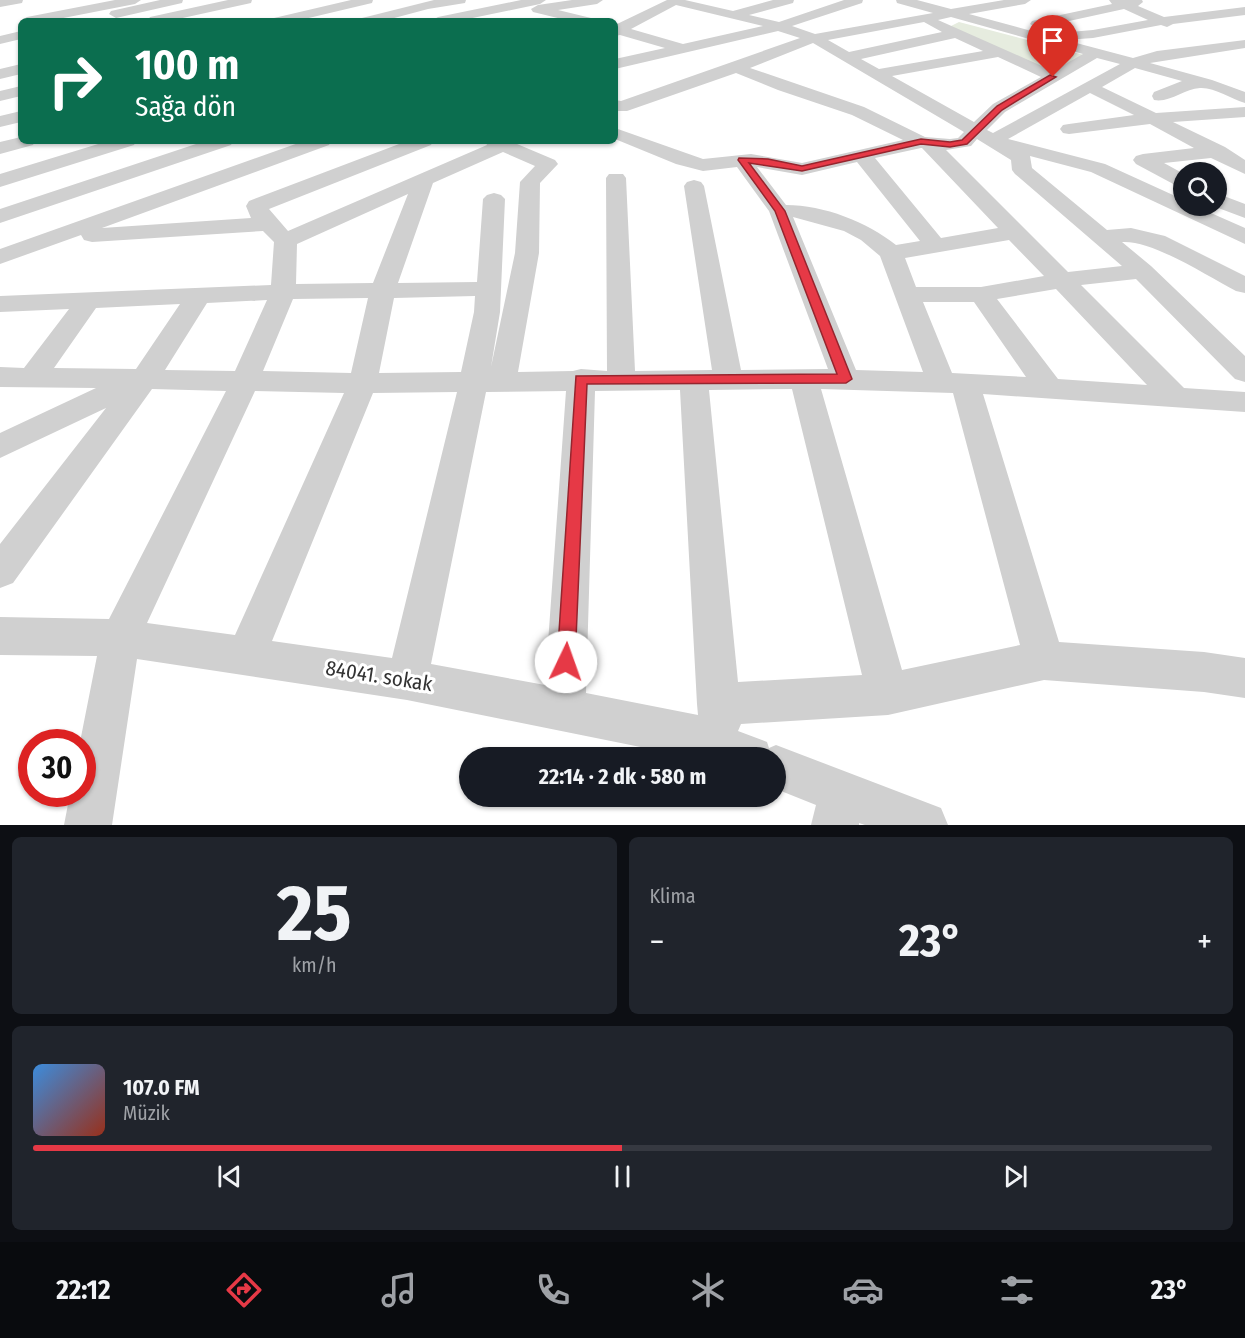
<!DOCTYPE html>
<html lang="tr">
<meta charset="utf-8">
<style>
body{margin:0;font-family:"Fira Sans Condensed",sans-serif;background:#20242c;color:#f1f3f6;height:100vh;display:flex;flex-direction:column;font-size:22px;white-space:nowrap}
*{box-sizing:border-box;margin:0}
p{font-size:20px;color:#9ea1a6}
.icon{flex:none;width:33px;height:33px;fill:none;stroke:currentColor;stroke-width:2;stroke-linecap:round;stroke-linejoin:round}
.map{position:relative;height:825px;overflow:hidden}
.panel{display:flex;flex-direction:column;gap:12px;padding:12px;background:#0d0f14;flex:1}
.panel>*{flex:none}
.top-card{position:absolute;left:18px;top:18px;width:600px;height:126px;border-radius:9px;box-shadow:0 2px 4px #0004;background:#0b6e4f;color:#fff;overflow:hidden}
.tools{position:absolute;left:1173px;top:162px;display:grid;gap:12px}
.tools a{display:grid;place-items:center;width:54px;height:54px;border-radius:50%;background:#171b24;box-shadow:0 2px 4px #0004;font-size:30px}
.speed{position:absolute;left:18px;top:729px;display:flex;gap:12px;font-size:30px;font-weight:700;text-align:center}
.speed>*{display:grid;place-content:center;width:78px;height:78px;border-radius:50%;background:#171b24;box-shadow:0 2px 4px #0004;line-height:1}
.speed .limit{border:9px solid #d22;background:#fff;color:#111}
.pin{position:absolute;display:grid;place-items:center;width:51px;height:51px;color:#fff;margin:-62px -26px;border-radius:50% 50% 50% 0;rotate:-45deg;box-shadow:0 0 6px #0007}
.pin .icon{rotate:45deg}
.me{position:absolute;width:66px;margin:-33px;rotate:3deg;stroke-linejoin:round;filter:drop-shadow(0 0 4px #0008)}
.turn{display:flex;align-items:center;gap:21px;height:126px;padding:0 18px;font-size:27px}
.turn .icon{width:78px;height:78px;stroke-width:2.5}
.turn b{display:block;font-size:42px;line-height:51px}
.big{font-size:45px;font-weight:700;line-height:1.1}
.panel .card{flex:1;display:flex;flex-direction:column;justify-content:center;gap:9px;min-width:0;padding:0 21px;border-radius:9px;background:#20242c}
.panel .dial{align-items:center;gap:0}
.dial b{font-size:78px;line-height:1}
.song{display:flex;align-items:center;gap:18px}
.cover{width:72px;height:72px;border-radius:9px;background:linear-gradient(135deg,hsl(210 70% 55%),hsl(10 70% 35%))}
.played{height:6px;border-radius:3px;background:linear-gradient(90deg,#e63946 50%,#363941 50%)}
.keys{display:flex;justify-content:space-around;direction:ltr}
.heat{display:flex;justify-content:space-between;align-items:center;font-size:33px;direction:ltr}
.panel .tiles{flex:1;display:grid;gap:12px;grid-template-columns:1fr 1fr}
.card:last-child{grid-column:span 2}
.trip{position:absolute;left:459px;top:747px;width:327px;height:60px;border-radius:30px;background:#171b24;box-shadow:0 2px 4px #0004;font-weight:700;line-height:60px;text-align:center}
.tab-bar{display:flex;height:96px;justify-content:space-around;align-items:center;background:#090b0e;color:#9ea1a6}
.tab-bar .icon{width:42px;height:42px}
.tab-bar .on{color:#e63946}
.tab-bar b{font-size:27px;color:#f1f3f6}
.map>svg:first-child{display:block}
.green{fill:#e6ecdf}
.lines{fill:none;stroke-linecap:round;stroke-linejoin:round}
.minor{fill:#d0d0d0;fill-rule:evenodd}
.route{fill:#e63946;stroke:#96252e;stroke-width:1.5}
.labels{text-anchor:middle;stroke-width:6;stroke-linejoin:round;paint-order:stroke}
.near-street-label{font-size:21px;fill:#333;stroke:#fff}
</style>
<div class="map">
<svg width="1245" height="825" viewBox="0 0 1245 825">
<rect width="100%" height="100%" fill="#fff"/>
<path class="green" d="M 959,22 L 1084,55 L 1048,73 L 949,27 Z"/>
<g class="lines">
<path class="minor" d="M 0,0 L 23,0 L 22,3 L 0,7 Z
M 115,0 L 141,0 L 135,4 L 48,21 L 20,21 L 27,17 Z
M 160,0 L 183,0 L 182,3 L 116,18 L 109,14 L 111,11 Z
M 228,0 L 252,0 L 251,3 L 169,21 L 148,20 L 150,17 Z
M 351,0 L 373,0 L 372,3 L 296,21 L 272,21 L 274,18 Z
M 434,0 L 466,0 L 465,3 L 428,9 L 383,21 L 360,21 L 362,18 Z
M 521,0 L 546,0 L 540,4 L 458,21 L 431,21 L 438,17 Z
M 572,0 L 603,0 L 597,4 L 558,10 L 591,18 L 593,21 L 570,21 L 533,12 L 531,9 L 538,5 Z
M 667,0 L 685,0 L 733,11 L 773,0 L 794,0 L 793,3 L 749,15 L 779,22 L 844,0 L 863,0 L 862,3 L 792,26 L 815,34 L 933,13 L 897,3 L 896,0 L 917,0 L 951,9 L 1004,0 L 1031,0 L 1025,4 L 969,14 L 1057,38 L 1058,33 L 1093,30 L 1148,20 L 1124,9 L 1037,28 L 1030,24 L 1032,21 L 1112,4 L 1109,0 L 1142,0 L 1143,2 L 1138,6 L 1164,17 L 1245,7 L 1245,15 L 1173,24 L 1167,27 L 1161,25 L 1093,38 L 1065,40 L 1133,58 L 1157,51 L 1245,40 L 1245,48 L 1150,63 L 1212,80 L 1245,92 L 1245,103 C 1231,99 1214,87 1200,88 C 1184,89 1170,103 1154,100 L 1152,96 L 1154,92 L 1182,81 L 1135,68 L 1102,87 L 1156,113 L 1245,107 L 1245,117 L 1173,122 L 1225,147 L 1245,160 L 1245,174 L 1211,158 L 1164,163 L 1184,174 L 1184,188 L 1177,186 L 1136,164 L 1133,160 L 1136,156 L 1143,154 L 1194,148 L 1150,124 L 1069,134 L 1063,133 L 1060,129 L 1063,125 L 1069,124 L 1134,115 L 1090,93 L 1008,139 L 1105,164 L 1184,200 L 1184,206 L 1195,206 L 1245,228 L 1245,244 L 1091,172 L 1030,156 L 1032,168 L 1107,230 L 1131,228 L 1165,236 L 1245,276 L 1245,293 L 1236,291 C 1207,276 1153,240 1122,242 L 1151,266 L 1245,356 L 1245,382 L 1235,379 L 1136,279 L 1081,285 L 1184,388 L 1245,392 L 1245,412 L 983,394 L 1059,642 L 1204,652 L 1245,658 L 1245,698 L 1204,692 L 1044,680 L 888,715 L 741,724 L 738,731 L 767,742 L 769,748 L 776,745 L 941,808 L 948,825 L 865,825 L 859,823 L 859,825 L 811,825 L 816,805 L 776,789 L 776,758 L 695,758 L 407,700 L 137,659 L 112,825 L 64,825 L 70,794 L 82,794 L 82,742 L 80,742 L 97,656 L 0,655 L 0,617 L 109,619 L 226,391 L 152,389 L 13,583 L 0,588 L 0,544 L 106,408 L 0,458 L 0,433 L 96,388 L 0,387 L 0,367 L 24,368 L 69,309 L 0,312 L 0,296 L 271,285 L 274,242 L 263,231 L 92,242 L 84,240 L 81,235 L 0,264 L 0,249 L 304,141 L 331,141 L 329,145 L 102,228 L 251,218 L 246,206 L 249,201 L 407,141 L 433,141 L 431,145 L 269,209 L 288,231 L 487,145 L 485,141 L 510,141 L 555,160 L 558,164 L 540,183 L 539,253 L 518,372 L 573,371 L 581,369 L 607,371 L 606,178 L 609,174 L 623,174 L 626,178 L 635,371 L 712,370 L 684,186 L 687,182 L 694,180 L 701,182 L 704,186 L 741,370 L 828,369 L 769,211 L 737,167 L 703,171 L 676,164 L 615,139 L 615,128 L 703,159 L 751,154 L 802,163 L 903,140 L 852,115 L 778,90 L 736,73 L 627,111 L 615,111 L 615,100 L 621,101 L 800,38 L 778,31 L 615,69 L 615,59 L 665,48 L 620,35 L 615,36 L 615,25 ZM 676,5 L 763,26 L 683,44 L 631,29 ZM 951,17 L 1083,54 L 1053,71 L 938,20 ZM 924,22 L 942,32 L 849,52 L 828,40 ZM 955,38 L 983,51 L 879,69 L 861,59 ZM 813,43 L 964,132 L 958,138 L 950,139 L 925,137 L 864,107 L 750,68 ZM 998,57 L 1041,77 L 993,104 L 974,122 L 892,76 ZM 1097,58 L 1120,64 L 993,133 L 987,130 L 1005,112 ZM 977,139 L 1011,160 L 1012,170 L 1015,174 L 1122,266 L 1068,272 L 946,150 L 971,146 ZM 921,148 L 922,148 L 998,228 L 941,238 L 875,158 ZM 503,152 L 535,166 L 520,182 L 515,253 L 491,367 L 500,312 L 505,199 L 501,195 L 494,193 L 487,195 L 483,199 L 477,282 L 398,283 L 433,183 ZM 857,162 L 920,241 L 896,245 C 867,222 824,205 786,205 L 757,167 L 802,175 ZM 408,194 L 373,283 L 296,284 L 297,244 ZM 793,217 L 844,231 L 861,240 L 880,256 L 923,372 L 856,370 ZM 1009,240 L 1044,276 L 981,287 L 916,287 L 905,258 ZM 1056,289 L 1147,385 L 1058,379 L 997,299 ZM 475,296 L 474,312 L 461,372 L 379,373 L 394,298 ZM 368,298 L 351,373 L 263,371 L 293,299 ZM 267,300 L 235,371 L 165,370 L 207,303 ZM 923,302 L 974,302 L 1026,377 L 952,373 ZM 180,304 L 136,369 L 54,368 L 96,308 ZM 792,389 L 862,675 L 738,682 L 709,390 ZM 821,389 L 953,393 L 1020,645 L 902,670 ZM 680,390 L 697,704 L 698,715 L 586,693 L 595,391 ZM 255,391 L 344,393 L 235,635 L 147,623 ZM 566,391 L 545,685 L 431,664 L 486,392 ZM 457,392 L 392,658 L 272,641 L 373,393 Z
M 21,31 L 21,39 L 0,44 L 0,36 Z
M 21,64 L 21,74 L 0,79 L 0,69 Z
M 21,86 L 21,96 L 0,101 L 0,91 Z
M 21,111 L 21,122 L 0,127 L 0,116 Z
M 21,137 L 21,141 L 35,141 L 33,145 L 0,154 L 0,142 Z
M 108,141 L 136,141 L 134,145 L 0,187 L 0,174 Z
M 205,141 L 233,141 L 231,145 L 0,223 L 0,209 Z
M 1216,193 L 1245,204 L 1245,218 L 1213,206 L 1216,206 Z"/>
</g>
<path class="route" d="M 1050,75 L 1056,77 L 1002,110 L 967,144 L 950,147 L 921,144 L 802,171 L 749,163 L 785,211 L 852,379 L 846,383 L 587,384 L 575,662 L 573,669 L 566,671 L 560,669 L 557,662 L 576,376 L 837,374 L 775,211 L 738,160 L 739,158 L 768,159 L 802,166 L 921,139 L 950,142 L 962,140 L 997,106 Z"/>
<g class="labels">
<g class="near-street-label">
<text transform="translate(379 676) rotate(9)" y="7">84041. sokak</text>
</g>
</g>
</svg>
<div class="tools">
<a><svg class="icon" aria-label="search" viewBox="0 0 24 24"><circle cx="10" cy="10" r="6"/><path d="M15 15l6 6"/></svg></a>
</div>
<div class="speed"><div class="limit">30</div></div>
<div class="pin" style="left:1053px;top:77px;background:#d93025"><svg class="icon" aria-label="arrive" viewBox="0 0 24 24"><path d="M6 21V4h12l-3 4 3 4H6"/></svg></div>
<svg class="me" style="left:566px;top:662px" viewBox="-20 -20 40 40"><circle r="19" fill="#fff"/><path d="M0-13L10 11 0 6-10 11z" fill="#e63946"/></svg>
<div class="trip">22:14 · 2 dk · 580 m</div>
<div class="top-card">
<div class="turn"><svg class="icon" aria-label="right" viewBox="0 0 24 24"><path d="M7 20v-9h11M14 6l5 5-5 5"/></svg><div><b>100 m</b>Sağa dön</div></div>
</div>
</div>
<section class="panel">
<div class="tiles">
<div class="card dial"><b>25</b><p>km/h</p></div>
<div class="card"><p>Klima</p>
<div class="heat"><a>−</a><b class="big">23°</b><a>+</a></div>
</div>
<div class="card">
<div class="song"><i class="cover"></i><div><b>107.0 FM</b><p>Müzik</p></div></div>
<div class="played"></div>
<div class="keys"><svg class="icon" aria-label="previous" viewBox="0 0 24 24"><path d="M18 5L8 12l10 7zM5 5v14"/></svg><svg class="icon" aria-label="pause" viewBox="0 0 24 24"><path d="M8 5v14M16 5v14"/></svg><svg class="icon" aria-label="next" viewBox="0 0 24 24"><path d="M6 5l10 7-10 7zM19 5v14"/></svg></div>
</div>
</div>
</section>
<nav class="tab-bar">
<b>22:12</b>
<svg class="icon on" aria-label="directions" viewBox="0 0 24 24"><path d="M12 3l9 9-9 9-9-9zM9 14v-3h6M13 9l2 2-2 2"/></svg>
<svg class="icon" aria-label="music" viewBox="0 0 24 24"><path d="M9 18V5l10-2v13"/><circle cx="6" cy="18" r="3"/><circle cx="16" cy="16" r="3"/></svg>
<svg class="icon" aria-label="phone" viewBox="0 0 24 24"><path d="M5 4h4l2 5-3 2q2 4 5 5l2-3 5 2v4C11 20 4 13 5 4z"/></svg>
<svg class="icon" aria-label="climate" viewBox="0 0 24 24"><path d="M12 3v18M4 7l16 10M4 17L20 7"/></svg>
<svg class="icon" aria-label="car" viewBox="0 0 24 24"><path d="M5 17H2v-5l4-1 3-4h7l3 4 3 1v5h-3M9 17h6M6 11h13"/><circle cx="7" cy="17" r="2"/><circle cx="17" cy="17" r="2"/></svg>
<svg class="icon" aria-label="filters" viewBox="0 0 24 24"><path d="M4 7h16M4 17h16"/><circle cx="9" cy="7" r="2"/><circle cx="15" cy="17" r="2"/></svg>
<b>23°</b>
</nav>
